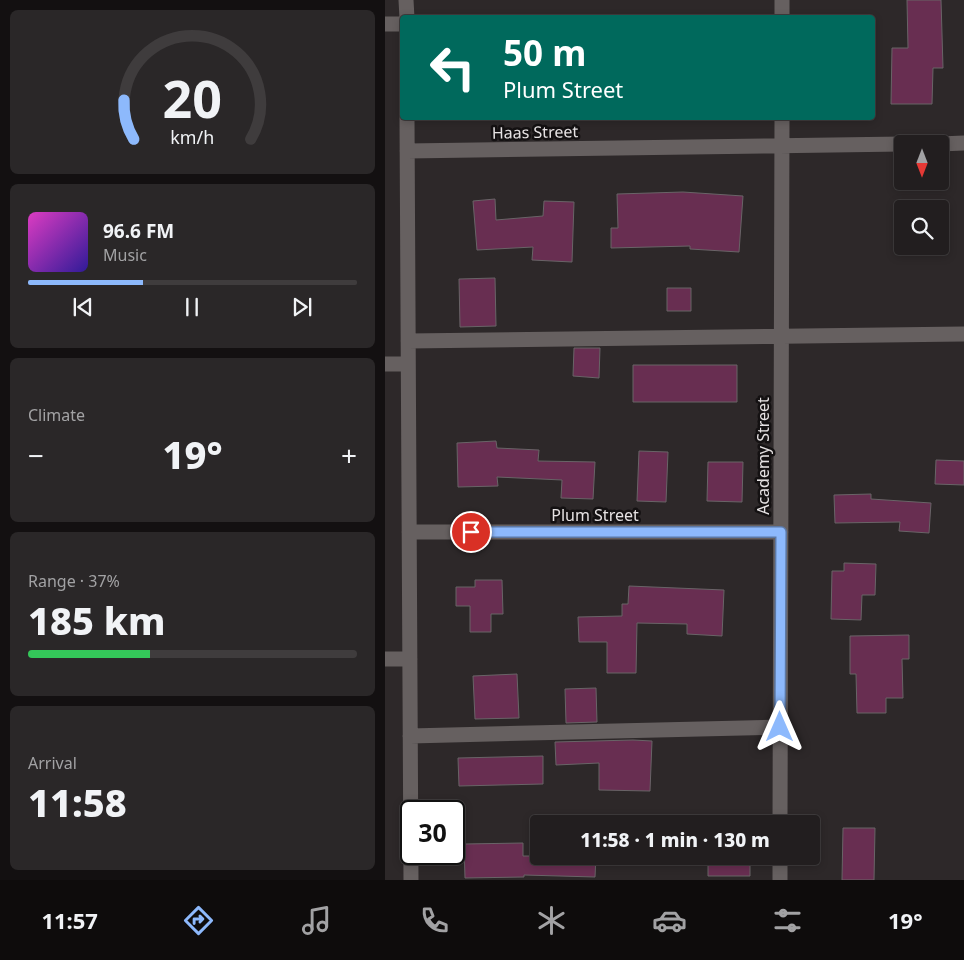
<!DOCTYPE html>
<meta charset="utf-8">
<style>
body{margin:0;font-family:"Noto Sans",sans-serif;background:#2a2728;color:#f1f3f6;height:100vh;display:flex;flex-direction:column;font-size:19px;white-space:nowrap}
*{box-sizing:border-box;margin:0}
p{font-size:16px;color:#a2a2a4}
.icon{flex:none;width:28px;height:28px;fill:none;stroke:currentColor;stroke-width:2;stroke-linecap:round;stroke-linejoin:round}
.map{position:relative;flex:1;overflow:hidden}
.details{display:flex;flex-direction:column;gap:10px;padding:10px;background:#131011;width:385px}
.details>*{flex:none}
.top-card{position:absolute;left:15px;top:15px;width:475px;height:105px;border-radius:5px;box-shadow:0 2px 8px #0003,0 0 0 1px #3f3c3d;background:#00695c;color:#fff;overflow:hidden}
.needle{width:32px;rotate:180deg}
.buttons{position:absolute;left:509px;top:135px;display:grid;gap:10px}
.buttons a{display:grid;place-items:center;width:55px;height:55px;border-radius:5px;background:#221e1f;box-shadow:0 2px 8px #0003,0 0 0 1px #3f3c3d;font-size:25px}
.speed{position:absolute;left:15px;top:800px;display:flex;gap:10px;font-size:25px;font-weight:700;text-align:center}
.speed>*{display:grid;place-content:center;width:65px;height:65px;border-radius:50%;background:#221e1f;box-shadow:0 2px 8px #0003,0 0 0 1px #3f3c3d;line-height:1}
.speed .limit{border:2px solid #111;border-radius:8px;background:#fff;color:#111}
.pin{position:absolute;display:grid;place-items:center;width:42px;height:42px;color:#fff;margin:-21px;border:2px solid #fff;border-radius:50%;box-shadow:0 1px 5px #0007}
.me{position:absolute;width:55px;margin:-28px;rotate:0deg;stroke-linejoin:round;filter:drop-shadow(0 0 4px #0008)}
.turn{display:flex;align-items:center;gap:18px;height:105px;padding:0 20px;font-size:22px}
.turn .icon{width:65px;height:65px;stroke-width:2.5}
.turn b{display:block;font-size:35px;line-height:42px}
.big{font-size:38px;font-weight:800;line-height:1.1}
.details .widget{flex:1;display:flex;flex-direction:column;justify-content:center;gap:8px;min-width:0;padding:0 18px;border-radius:8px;background:#2a2728}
.details .dial{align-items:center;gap:0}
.dial svg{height:130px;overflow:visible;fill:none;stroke:#3f3c3d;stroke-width:7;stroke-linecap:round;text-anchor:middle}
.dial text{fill:#f1f3f6;stroke:none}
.song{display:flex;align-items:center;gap:15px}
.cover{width:60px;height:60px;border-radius:8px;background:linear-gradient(135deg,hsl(310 70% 55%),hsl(250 70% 35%))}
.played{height:5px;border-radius:2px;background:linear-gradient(90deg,#8db9fc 35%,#3f3c3d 35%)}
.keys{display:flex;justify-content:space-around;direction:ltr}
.heat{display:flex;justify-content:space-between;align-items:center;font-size:28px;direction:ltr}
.charge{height:8px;border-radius:4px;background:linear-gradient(90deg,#34c759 37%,#3f3c3d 0)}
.trip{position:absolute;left:145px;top:815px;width:290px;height:50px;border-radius:5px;background:#221e1f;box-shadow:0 2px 8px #0003,0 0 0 1px #3f3c3d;font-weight:800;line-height:50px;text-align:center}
.dock{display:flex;height:80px;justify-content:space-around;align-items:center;background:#0e0c0c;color:#a2a2a4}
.dock .icon{width:35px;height:35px}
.dock .active{color:#8db9fc}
.dock b{font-size:22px;color:#f1f3f6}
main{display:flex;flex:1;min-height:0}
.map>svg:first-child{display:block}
.building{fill:#682e51;stroke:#696467}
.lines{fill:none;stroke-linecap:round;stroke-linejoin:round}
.minor{stroke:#666060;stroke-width:15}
.route-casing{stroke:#5c78a4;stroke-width:12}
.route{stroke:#8db9fc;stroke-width:9}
.labels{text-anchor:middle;stroke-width:5;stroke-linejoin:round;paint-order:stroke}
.street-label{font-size:16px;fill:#e6e2e3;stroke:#141112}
</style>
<main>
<section class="details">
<div class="widget dial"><svg viewBox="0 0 100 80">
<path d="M14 69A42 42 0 1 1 86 69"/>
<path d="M14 69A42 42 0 0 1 8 45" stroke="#8db9fc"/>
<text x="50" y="56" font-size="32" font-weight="700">20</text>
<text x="50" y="72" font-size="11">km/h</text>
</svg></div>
<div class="widget">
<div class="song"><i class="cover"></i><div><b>96.6 FM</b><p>Music</p></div></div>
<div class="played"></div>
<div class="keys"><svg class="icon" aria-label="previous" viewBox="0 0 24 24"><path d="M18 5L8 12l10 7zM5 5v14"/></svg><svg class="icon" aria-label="pause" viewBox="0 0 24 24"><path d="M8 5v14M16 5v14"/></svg><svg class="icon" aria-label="next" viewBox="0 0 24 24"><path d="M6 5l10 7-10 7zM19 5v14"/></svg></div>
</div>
<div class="widget"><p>Climate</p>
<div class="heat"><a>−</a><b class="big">19°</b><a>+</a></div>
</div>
<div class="widget"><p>Range · 37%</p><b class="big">185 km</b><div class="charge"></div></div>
<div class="widget"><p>Arrival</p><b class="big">11:58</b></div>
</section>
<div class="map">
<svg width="579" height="880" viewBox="0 0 579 880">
<rect width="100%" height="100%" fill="#2d2829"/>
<path class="building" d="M 522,0 L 556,0 L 558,68 L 548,68 L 547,104 L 506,104 L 507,48 L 523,48 Z
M 298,192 L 358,196 L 354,252 L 305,249 L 305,246 L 226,248 L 226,228 L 233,228 L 232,194 Z
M 110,199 L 111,220 L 158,216 L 159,201 L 189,202 L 187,262 L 147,260 L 148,247 L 92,250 L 88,201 Z
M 110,278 L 111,326 L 75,327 L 74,279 Z
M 282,288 L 306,288 L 306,311 L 282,311 Z
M 189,348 L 215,348 L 214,378 L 188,376 Z
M 248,365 L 352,365 L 352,402 L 248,402 Z
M 111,441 L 112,448 L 154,450 L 153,461 L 210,462 L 208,499 L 176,498 L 177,480 L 112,477 L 113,486 L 73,487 L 72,443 Z
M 254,451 L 283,452 L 281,502 L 252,501 Z
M 551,460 L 579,461 L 579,485 L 550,484 Z
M 323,462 L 358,462 L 357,502 L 322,501 Z
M 486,494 L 486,499 L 546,503 L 544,533 L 514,531 L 515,522 L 450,523 L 449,495 Z
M 459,563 L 491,564 L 490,595 L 477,595 L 476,620 L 446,619 L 447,571 L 459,571 Z
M 90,580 L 117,580 L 118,614 L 106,614 L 106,632 L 85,632 L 85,606 L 71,606 L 71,587 L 90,587 Z
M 244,586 L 339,590 L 337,636 L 302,634 L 302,624 L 252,623 L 251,673 L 222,673 L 222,642 L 194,642 L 193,617 L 237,616 L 237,604 L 243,604 Z
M 524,635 L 524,659 L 517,659 L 518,698 L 501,698 L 501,713 L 472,713 L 471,674 L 465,674 L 465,636 Z
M 132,674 L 134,718 L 90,719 L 88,676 Z
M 211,688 L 212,722 L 181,723 L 180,689 Z
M 248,740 L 267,741 L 265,791 L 214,790 L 214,763 L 171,765 L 170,742 Z
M 158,756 L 158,784 L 74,786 L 73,758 Z
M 458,828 L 490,828 L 489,880 L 457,880 Z
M 138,843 L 138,856 L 211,856 L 210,877 L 139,875 L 139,877 L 80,878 L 79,844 Z
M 323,856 L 365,856 L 365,876 L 323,876 Z"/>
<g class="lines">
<path class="minor" d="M 21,0 L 22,18
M 397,18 L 397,0
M 0,24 L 18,24
M 22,118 L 26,880
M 555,144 L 579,143
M 22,151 L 518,144
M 23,341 L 579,334
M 0,364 L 23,364
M 24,532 L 396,532
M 0,659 L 25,659
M 25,736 L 395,727
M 395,824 L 397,118
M 395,880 L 395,856"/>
</g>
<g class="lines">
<defs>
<path id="route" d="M 86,532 L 396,532 L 395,727"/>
</defs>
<use href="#route" class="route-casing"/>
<use href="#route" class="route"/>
</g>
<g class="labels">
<g class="street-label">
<text transform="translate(150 132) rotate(-1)" y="6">Haas Street</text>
<text transform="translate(378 456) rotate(-90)" y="6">Academy Street</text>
<text x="210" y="521">Plum Street</text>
</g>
</g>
</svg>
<div class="buttons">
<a><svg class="needle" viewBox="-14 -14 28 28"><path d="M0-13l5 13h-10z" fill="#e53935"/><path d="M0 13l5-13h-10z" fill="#a2a2a4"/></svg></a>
<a><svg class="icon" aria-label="search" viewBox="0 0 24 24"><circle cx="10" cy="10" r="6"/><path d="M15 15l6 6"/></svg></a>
</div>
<div class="speed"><div class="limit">30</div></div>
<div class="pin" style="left:86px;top:532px;background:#d93025"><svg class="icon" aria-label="arrive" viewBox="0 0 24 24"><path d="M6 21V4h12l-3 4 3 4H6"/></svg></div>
<svg class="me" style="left:395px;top:727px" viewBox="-20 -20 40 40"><path d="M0-17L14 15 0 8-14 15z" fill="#8db9fc" stroke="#fff" stroke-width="4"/></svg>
<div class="trip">11:58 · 1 min · 130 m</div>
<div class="top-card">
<div class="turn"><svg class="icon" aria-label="left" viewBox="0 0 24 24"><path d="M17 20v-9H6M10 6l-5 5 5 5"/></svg><div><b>50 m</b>Plum Street</div></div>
</div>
</div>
</main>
<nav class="dock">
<b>11:57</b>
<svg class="icon active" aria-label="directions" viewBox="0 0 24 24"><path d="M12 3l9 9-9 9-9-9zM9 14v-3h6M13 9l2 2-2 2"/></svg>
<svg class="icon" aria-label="music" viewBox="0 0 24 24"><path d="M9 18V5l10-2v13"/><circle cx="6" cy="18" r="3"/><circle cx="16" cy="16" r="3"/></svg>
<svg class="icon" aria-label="phone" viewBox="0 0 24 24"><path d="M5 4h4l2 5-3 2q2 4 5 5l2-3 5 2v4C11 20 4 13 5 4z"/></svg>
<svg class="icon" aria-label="climate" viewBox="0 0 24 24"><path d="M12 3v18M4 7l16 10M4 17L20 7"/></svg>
<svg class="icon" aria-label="car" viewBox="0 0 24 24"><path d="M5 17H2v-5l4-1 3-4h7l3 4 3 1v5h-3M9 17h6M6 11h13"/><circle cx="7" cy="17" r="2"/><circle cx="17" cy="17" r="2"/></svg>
<svg class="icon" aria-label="filters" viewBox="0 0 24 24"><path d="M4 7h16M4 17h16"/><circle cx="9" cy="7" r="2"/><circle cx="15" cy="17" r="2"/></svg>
<b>19°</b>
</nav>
